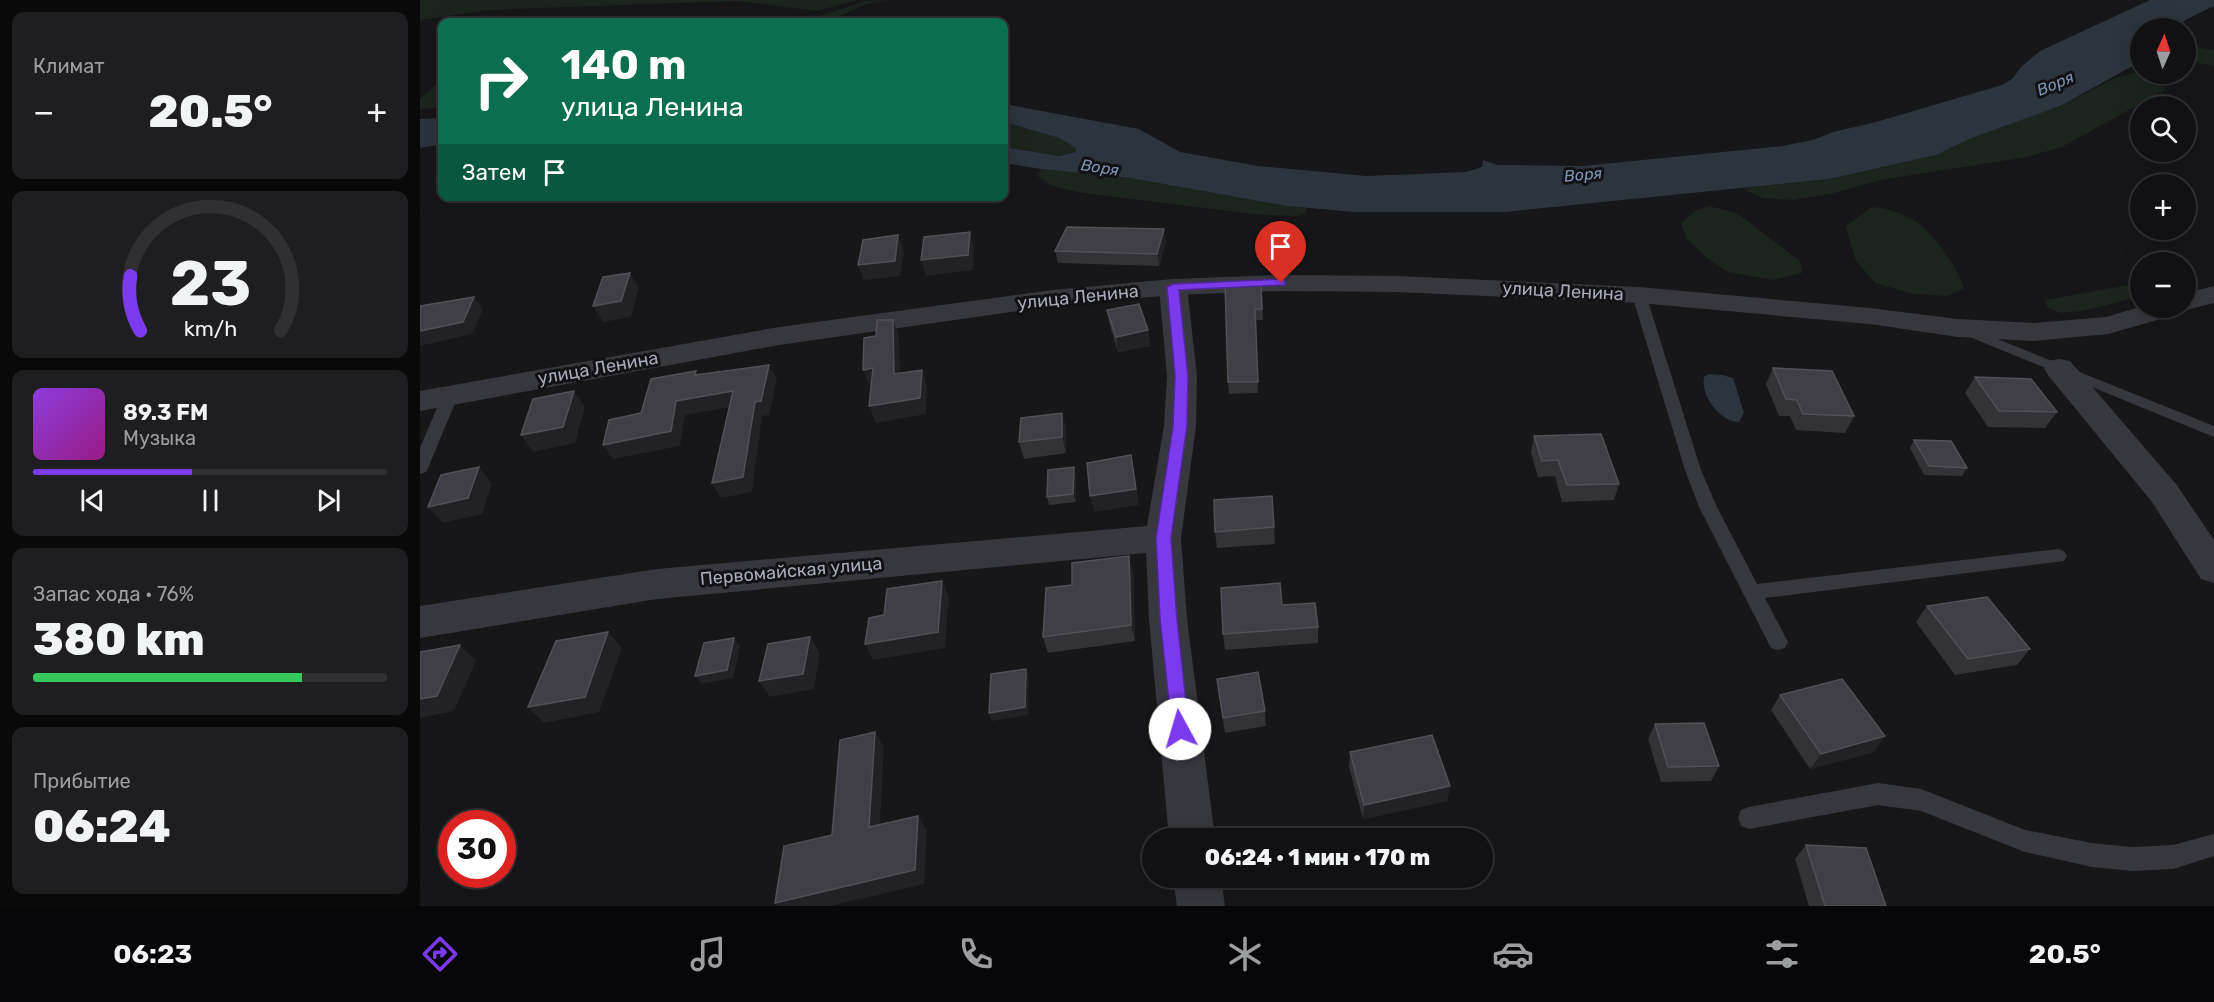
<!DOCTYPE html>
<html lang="ru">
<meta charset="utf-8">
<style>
body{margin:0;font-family:Rubik,sans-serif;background:#1e1e21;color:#f1f3f6;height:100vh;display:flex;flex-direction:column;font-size:22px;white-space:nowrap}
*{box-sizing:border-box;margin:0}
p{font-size:20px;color:#9c9da0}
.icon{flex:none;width:33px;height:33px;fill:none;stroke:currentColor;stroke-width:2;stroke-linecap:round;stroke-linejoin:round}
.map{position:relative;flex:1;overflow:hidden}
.sheet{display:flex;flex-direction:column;gap:12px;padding:12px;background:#09090a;width:420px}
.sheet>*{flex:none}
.guide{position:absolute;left:18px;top:18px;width:570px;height:183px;border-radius:12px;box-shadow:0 6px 24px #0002,0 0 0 2px #303033;background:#0b6e4f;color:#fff;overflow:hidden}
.needle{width:39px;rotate:3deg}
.fabs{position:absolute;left:1710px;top:18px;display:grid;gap:12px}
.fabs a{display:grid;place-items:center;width:66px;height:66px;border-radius:50%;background:#111013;box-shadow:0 6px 24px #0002,0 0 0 2px #303033;font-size:30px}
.speed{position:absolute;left:18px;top:810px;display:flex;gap:12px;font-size:30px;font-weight:700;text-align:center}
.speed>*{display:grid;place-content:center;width:78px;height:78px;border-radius:50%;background:#111013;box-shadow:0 6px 24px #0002,0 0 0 2px #303033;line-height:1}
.speed .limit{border:9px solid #d22;background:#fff;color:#111}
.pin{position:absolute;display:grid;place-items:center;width:51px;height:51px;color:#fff;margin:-62px -26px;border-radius:50% 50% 50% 0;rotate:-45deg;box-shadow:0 0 6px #0007}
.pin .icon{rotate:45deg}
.me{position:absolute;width:66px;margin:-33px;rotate:354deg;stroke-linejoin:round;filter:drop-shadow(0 0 4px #0008)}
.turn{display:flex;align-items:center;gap:21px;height:126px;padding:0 24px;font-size:27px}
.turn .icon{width:78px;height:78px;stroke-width:2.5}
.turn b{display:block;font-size:42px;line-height:51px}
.then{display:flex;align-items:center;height:57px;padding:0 24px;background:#0003;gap:12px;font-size:22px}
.big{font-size:45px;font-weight:800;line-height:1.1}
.sheet .widget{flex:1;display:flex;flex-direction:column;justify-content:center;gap:9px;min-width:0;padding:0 21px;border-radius:12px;background:#1e1e21}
.sheet .dial{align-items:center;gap:0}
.dial svg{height:156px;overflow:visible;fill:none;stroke:#303033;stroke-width:7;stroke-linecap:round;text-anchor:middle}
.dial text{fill:#f1f3f6;stroke:none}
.song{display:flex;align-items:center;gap:18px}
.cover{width:72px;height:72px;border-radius:9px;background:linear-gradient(135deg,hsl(270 70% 55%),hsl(310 70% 35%))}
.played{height:6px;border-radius:3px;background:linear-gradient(90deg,#7c3aed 45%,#303033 45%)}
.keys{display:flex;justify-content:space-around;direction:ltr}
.heat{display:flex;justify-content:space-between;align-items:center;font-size:33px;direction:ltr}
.charge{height:9px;border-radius:4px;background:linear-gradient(90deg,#34c759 76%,#303033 0)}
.trip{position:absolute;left:722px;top:828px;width:351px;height:60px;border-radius:30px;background:#111013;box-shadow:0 6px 24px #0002,0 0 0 2px #303033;font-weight:800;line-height:60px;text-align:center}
.tab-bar{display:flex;height:96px;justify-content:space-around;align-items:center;background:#070608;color:#9c9da0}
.tab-bar .icon{width:42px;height:42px}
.tab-bar .selected{color:#7c3aed}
.tab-bar b{font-size:27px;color:#f1f3f6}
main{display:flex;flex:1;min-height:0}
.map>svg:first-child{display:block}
.green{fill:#1c241e}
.water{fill:#2c343d}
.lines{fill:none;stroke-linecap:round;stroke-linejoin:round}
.service{fill:#37383e;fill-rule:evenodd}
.minor{fill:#37383e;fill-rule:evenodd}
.tertiary{fill:#37383e;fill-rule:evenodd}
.wall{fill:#333237}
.shaded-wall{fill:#222125}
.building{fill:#3f3f45;stroke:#505057;stroke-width:1.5}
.route{fill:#7c3aed;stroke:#51269a;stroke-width:1.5}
.labels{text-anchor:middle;stroke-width:6;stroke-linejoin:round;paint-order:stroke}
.far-water-label{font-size:16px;font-style:italic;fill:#7e96b5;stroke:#121114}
.street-label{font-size:18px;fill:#a8acb9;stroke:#121114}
</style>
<main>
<section class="sheet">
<div class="widget"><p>Климат</p>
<div class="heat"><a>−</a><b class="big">20.5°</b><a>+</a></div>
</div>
<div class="widget dial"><svg viewBox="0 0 100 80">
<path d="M14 69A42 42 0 1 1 86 69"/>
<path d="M14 69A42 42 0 0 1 9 41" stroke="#7c3aed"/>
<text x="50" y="56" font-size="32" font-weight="700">23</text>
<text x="50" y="72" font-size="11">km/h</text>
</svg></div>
<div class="widget">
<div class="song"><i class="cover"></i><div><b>89.3 FM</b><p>Музыка</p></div></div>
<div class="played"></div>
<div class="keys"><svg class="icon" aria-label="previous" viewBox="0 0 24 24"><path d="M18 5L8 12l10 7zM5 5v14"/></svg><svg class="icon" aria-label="pause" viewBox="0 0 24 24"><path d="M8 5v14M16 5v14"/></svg><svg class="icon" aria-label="next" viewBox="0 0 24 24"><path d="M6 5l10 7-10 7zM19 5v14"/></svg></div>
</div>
<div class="widget"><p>Запас хода · 76%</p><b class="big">380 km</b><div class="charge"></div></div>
<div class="widget"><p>Прибытие</p><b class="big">06:24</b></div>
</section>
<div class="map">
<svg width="1794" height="906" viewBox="0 0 1794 906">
<rect width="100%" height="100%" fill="#171619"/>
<path class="green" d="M 0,0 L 437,0 L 397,11 L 316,1 L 69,10 L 0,20 Z
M 466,0 L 447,4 L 405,22 L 381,22 L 445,1 Z
M 1775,47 L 1794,50 L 1794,66 L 1766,60 L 1766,48 Z
M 1720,71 L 1720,74 L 1736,74 L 1744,80 L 1745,90 L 1642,147 L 1607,157 L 1461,180 L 1410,194 L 1372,200 L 1343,198 L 1329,192 L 1324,188 L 1409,179 L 1516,155 L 1549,139 L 1640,106 L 1696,78 Z
M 22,82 L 22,108 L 0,109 L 0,99 L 15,85 Z
M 584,122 L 639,138 L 656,148 L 656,152 L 639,156 L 584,147 Z
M 621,169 L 710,178 L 886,208 L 886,212 L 878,216 L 842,215 L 663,193 L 632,186 L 617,176 Z
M 1289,206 L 1317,213 L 1380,261 L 1382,273 L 1353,280 L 1308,272 L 1287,258 L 1266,238 L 1261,223 L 1275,211 Z
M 1451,207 C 1467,208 1481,213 1495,221 C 1512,231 1539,270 1544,288 L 1528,296 L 1493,294 L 1455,283 L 1435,259 L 1426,226 Z
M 1720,283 L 1720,297 L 1662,311 L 1641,313 L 1627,307 L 1625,300 Z"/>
<path class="water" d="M 1730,0 L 1794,0 L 1794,6 L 1767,19 L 1756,28 L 1720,28 L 1720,62 L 1640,106 L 1549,139 L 1516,155 L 1409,179 L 1085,212 L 933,212 L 868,206 L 710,178 L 621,169 L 584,163 L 584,147 L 639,156 L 656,152 L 656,148 L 639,138 L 584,122 L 584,104 L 719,129 L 760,152 L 838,166 L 946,176 L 1046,172 L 1062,167 L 1063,160 L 1077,165 L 1163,166 L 1362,146 L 1393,140 L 1413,132 L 1456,122 L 1582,85 L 1592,79 L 1602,66 L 1620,51 Z
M 22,118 L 22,144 L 0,148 L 0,119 Z
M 1288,374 L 1302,375 L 1313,378 L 1324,413 L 1319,422 C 1301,422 1280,396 1284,377 Z"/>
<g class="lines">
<path class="service" d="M 1219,291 L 1226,295 L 1281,470 L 1297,507 L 1337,584 L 1638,549 L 1644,551 L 1647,556 L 1644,561 L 1345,598 L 1368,642 L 1365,648 L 1358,650 L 1351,648 L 1279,507 L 1265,470 L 1212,295 Z
M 1545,326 L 1794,426 L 1794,437 L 1540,333 L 1538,330 L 1540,327 Z
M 30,391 L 38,396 L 8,468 L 6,472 L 0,474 L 0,448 L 22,396 Z
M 1458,783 L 1501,789 L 1605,830 L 1672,843 L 1712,847 L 1753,845 L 1794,834 L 1794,856 L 1753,869 L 1712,871 L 1672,867 L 1605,852 L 1501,811 L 1458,805 L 1329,829 L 1321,826 L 1318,818 L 1321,810 L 1329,807 Z"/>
<path class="minor" d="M 753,279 L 763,281 L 767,287 L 777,376 L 776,426 L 761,538 L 767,619 L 795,838 L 749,838 L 729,619 L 726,553 L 237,599 L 0,638 L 0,606 L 237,569 L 727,526 L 744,426 L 747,376 L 739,287 L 743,281 Z
M 1639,359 L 1650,361 L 1756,484 L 1794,540 L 1794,583 L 1781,579 L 1732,502 L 1628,375 L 1624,368 L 1628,361 Z
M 753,878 L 801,878 L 805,906 L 757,906 Z"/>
<path class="tertiary" d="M 862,275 L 977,276 L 1219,287 L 1450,308 L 1538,319 L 1614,323 L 1686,317 L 1720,307 L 1766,308 L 1766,293 L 1794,286 L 1794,303 L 1766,310 L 1761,309 L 1758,314 L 1688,334 L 1614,341 L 1538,337 L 1450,324 L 1219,303 L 977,292 L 862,291 L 753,295 L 633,306 L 359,345 L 0,411 L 0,391 L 359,327 L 633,290 L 753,279 Z"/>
</g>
<path class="wall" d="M 746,241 L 739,266 L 638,263 L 635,251 Z
M 841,283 L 843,320 L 836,320 L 838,393 L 809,394 L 808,382 Z
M 687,310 L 728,330 L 730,346 L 698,352 L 690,326 Z
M 1353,368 L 1434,416 L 1425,433 L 1376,430 L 1370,416 L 1359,416 L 1346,384 Z
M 1555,377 L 1637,412 L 1625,428 L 1568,427 L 1545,393 Z
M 642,413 L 646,429 L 646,453 L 604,459 L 599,442 Z
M 1114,436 L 1199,484 L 1194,500 L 1142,502 L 1135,476 L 1118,477 L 1111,452 Z
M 1494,440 L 1547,468 L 1542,476 L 1504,475 L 1490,448 Z
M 656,475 L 656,502 L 629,505 L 627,497 Z
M 854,527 L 855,544 L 797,548 L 795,532 Z
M 713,573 L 715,641 L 628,653 L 623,637 L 652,585 Z
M 862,605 L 898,627 L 898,643 L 805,650 L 803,634 Z
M 1507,606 L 1610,649 L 1597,665 L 1535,675 L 1496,622 Z
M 797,679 L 845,711 L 846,726 L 805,733 Z
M 1360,695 L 1454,752 L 1390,769 L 1351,710 Z
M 1235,724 L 1299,766 L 1291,781 L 1241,782 L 1228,739 Z
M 930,752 L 1030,786 L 1027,801 L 943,819 L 929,767 Z
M 1386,845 L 1466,906 L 1389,906 L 1375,859 Z"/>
<path class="shaded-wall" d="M 744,229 L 746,241 L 739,266 L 737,254 Z
M 550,232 L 554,248 L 553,270 L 506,276 L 501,260 Z
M 478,235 L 484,251 L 480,276 L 444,280 L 438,265 Z
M 210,273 L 219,288 L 211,317 L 183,322 L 173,306 Z
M 54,297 L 63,310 L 52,334 L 0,346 L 0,331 Z
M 473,320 L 479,336 L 481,390 L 474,374 Z
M 728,330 L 730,346 L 698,352 L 696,337 Z
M 349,365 L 357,379 L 349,415 L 342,416 L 332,492 L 301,498 L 292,483 L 335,402 Z
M 453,368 L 459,385 L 450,386 L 443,370 Z
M 502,370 L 507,386 L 506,414 L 456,423 L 449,406 Z
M 154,391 L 165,407 L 155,443 L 113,452 L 101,435 Z
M 313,391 L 321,405 L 265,415 L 260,446 L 193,459 L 183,445 L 256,401 Z
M 642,413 L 646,429 L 646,453 L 642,437 Z
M 711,455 L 719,505 L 674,512 L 670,496 Z
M 59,467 L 72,484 L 62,514 L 23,523 L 8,507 Z
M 654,467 L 656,475 L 656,502 L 653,494 Z
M 709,556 L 713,573 L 715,641 L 711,625 Z
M 522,581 L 529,597 L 525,648 L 453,660 L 445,644 Z
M 188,632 L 202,648 L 179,712 L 124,723 L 108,707 Z
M 390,637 L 400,653 L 394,689 L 350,697 L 339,681 Z
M 314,638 L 320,646 L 313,678 L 282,684 L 275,676 Z
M 40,645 L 56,661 L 34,711 L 0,718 L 0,699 Z
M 606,669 L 609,676 L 608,715 L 572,721 L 569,713 Z
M 455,732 L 464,747 L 459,841 L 449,827 Z
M 1465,736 L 1454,752 L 1390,769 L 1401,754 Z
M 1030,786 L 1027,801 L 943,819 L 944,805 Z
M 498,816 L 507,830 L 504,884 L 410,906 L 358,906 L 355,903 Z"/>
<path class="building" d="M 647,227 L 744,229 L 737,254 L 635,251 Z
M 550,232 L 548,255 L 501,260 L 504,237 Z
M 478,235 L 475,261 L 438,265 L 443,240 Z
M 210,273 L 201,301 L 173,306 L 183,277 Z
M 841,283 L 842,309 L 835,309 L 838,382 L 808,382 L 805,284 Z
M 54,297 L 43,322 L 0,331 L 0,306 Z
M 719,304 L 728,330 L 696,337 L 687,310 Z
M 457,320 L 473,320 L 474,374 L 502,370 L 500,398 L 449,406 L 453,368 L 443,370 L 444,338 L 456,336 Z
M 349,365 L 341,401 L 335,402 L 323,477 L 292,483 L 313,391 L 256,401 L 251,431 L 183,445 L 189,420 L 221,413 L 231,379 L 276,371 L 275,375 Z
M 1353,368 L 1412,371 L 1434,416 L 1383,414 L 1377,400 L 1366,399 Z
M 1555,377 L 1611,379 L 1637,412 L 1579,411 Z
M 154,391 L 143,427 L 101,435 L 113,399 Z
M 642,413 L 642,437 L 599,442 L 601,418 Z
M 1181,434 L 1199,484 L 1147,485 L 1138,460 L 1122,461 L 1114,436 Z
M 1494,440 L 1531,441 L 1547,468 L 1509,466 Z
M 711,455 L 716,489 L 670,496 L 667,463 Z
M 59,467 L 48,498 L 8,507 L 21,475 Z
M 654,467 L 653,494 L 627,497 L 628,470 Z
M 852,496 L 854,527 L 795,532 L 794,500 Z
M 709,556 L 711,625 L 623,637 L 626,588 L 652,585 L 652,563 Z
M 522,581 L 518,632 L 445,644 L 449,618 L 464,615 L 467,589 Z
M 860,583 L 862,605 L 895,603 L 898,627 L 803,634 L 801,588 Z
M 1567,597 L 1610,649 L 1548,659 L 1507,606 Z
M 188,632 L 165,697 L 108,707 L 136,641 Z
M 390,637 L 383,674 L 339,681 L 348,644 Z
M 314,638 L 307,670 L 275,676 L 284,643 Z
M 40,645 L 17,696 L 0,699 L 0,652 Z
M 606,669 L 605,707 L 569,713 L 571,674 Z
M 838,672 L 845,711 L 803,718 L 797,679 Z
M 1422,679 L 1465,736 L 1401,754 L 1360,695 Z
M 1284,723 L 1299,766 L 1248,767 L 1235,724 Z
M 455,732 L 449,827 L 498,816 L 495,870 L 355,903 L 364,846 L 412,835 L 420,740 Z
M 1012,735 L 1030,786 L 944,805 L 930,752 Z
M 1386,845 L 1446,848 L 1466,906 L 1405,906 Z"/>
<path class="route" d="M 861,279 L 865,280 L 865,285 L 759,290 L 768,376 L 767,426 L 751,538 L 757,619 L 769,729 L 767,734 L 760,737 L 754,734 L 752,729 L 740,619 L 736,538 L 753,426 L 755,376 L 747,287 L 753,284 Z"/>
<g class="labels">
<g class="far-water-label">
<text transform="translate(1635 83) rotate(-23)" y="6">Воря</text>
<text transform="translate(680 167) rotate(9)" y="6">Воря</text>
<text transform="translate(1163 174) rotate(-5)" y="6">Воря</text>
</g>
<g class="street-label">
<text transform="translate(1143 291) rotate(3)" y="6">улица Ленина</text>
<text transform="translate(658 297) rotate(-6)" y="6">улица Ленина</text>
<text transform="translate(178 368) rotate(-10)" y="6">улица Ленина</text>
<text transform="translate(371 571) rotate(-5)" y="6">Первомайская улица</text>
</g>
</g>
</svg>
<div class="fabs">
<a><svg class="needle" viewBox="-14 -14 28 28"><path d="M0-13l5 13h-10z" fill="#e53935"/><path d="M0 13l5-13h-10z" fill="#9c9da0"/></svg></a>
<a><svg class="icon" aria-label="search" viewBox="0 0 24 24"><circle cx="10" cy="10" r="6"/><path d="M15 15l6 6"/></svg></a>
<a>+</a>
<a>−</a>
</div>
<div class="speed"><div class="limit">30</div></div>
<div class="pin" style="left:861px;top:283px;background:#d93025"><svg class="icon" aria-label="arrive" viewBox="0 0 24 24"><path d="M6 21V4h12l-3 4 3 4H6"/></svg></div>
<svg class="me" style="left:760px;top:729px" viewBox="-20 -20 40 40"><circle r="19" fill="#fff"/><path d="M0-13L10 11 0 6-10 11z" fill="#7c3aed"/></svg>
<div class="trip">06:24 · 1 мин · 170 m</div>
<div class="guide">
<div class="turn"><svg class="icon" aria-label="right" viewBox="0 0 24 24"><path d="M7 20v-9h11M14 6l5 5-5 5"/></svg><div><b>140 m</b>улица Ленина</div></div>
<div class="then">Затем<svg class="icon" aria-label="arrive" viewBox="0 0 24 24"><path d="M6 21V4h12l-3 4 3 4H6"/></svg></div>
</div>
</div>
</main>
<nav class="tab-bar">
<b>06:23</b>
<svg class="icon selected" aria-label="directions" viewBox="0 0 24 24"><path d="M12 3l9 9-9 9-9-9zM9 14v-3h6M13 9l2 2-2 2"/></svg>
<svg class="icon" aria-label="music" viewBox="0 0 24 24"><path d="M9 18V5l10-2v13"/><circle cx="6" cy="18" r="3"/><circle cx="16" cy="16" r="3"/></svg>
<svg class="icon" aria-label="phone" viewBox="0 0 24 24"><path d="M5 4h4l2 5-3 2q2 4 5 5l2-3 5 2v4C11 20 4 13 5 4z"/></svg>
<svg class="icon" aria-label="climate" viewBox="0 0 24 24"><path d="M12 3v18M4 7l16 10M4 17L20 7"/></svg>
<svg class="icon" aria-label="car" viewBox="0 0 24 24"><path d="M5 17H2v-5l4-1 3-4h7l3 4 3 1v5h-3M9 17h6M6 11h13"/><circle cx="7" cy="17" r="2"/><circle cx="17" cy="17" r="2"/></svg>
<svg class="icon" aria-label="filters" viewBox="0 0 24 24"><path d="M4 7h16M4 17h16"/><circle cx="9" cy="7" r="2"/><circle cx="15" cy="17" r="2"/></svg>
<b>20.5°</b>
</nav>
